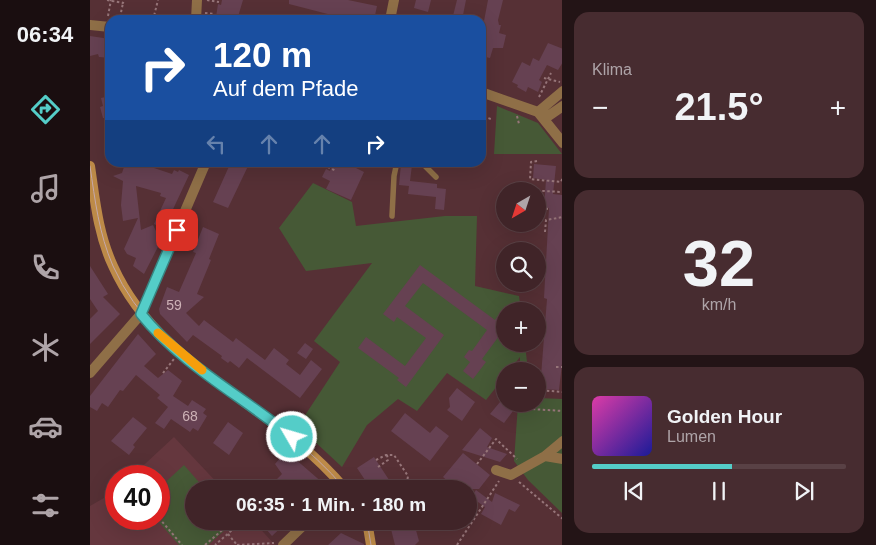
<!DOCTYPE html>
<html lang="de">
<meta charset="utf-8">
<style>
body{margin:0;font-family:Helvetica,sans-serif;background:#472c30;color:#f1f3f6;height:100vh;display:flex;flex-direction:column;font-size:19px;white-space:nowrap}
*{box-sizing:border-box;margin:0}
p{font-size:16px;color:#aea4a8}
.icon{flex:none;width:28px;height:28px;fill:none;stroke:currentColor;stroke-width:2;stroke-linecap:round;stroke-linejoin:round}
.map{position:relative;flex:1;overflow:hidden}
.sheet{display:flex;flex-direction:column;gap:12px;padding:12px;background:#231416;width:314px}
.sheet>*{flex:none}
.guide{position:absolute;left:15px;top:15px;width:381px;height:152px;border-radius:15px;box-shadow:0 5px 20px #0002,0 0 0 1px #594145;background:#1a4fa0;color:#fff;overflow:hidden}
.needle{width:32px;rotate:219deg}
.tools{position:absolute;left:406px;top:182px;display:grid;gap:10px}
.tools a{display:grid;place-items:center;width:50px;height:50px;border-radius:50%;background:#402428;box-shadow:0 5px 20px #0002,0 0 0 1px #594145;font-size:25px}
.speed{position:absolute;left:15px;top:465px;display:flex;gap:10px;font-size:25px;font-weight:700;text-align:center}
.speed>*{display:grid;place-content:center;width:65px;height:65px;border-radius:50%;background:#402428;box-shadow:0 5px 20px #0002,0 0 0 1px #594145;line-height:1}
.speed .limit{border:8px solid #d22;background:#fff;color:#111}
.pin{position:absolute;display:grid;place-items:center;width:42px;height:42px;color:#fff;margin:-21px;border-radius:10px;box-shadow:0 2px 8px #0006}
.me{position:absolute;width:55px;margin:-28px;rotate:308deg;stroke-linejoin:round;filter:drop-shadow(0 0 4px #0008)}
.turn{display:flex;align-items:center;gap:18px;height:105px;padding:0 25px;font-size:22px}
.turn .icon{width:65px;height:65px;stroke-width:2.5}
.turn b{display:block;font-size:35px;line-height:42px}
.lanes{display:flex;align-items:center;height:48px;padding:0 25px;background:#0003;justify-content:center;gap:25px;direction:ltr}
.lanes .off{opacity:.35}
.big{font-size:38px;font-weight:800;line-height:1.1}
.sheet .widget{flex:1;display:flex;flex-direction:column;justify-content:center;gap:8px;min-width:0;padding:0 18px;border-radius:15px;background:#472c30}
.sheet .dial{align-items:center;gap:0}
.dial b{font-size:65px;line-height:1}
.song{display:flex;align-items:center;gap:15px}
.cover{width:60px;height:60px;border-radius:8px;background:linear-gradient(135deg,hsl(320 70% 55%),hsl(240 70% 35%))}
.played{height:5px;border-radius:2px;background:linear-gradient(90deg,#54cdc8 55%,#594145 55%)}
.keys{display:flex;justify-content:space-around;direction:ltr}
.heat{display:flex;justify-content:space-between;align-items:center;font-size:28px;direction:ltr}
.trip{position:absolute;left:95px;top:480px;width:292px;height:50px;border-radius:25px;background:#402428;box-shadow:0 5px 20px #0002,0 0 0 1px #594145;font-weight:800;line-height:50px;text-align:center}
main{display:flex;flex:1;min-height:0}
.tab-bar{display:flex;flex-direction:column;width:90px;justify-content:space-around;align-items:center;background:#1a0e10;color:#aea4a8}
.tab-bar .icon{width:35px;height:35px}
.tab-bar .selected{color:#54cdc8}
.tab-bar b{font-size:22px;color:#f1f3f6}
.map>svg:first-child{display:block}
.built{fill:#65373e}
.green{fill:#465936}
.building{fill:#664152}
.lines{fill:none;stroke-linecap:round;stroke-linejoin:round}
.path{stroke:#967579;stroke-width:2;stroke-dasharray:2.5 2.5;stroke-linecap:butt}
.lane{stroke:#8f6f47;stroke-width:5.5}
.street{stroke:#8f6f47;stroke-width:10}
.secondary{stroke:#bd8a48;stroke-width:10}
.tram{stroke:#c5a8ab;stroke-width:1}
.route-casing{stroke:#378582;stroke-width:12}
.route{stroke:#54cdc8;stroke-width:9}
.slow{stroke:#f59e0b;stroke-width:9}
.labels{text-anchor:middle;stroke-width:5;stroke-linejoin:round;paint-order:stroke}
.number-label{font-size:14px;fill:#ceb2b7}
</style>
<main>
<nav class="tab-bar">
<b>06:34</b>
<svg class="icon selected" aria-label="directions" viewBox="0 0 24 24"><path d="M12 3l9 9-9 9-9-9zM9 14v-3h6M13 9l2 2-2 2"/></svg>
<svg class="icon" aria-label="music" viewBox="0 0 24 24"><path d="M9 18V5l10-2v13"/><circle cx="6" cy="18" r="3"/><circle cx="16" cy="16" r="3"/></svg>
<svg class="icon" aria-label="phone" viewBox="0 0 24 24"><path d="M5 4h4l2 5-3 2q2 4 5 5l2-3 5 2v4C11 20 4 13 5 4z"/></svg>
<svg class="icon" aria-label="climate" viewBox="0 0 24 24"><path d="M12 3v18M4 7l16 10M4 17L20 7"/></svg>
<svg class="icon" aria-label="car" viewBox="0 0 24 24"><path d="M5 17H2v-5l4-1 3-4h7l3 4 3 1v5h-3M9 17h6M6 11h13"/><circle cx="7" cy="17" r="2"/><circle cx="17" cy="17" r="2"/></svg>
<svg class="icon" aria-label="filters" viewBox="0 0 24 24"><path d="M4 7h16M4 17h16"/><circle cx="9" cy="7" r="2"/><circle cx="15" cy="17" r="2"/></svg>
</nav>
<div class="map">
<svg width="473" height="545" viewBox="0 0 473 545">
<rect width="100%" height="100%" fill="#563035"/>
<path class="built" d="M 84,437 L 133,489 L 104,489 L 104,521 L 163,521 L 185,545 L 0,545 L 0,506 L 26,491 L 26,519 L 69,519 L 69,476 L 42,476 Z"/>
<path class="green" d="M 407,106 L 448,123 L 472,154 L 404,154 Z
M 223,183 L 262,202 L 266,226 L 355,216 L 387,216 L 385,286 L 429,296 L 431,311 L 415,311 L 415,344 L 435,344 L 438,371 L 430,371 L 430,357 L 419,371 L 415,371 L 415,376 L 396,400 L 357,373 L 327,411 L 308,399 L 277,425 L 252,467 L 208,426 L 250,362 L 224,341 L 282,263 L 216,271 L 189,228 Z
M 448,398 L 472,399 L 472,513 L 438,480 L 424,461 L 428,404 L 448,404 Z
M 94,465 L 115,489 L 104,489 L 104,521 L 144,522 L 118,545 L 89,545 L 66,519 L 69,519 L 69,488 Z"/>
<path class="building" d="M 132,0 L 153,0 L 147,20 L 126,17 L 128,4 L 131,5 Z
M 199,0 L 258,0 L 287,6 L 284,20 L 261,20 L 199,4 Z
M 326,0 L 341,0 L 338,12 L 324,8 Z
M 367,0 L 376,0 L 372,20 L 362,20 Z
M 398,0 L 413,0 L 408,20 L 409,25 L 411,25 L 409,33 L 416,35 L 413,48 L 403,48 L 400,58 L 391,56 L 391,21 L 394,21 Z
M 0,36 L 20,39 L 20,58 L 9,57 L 8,54 L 0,56 Z
M 458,43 L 473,49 L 473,62 L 468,70 L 457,65 L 449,80 L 452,82 L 448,92 L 438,87 L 436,92 L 427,87 L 428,85 L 422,82 L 432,62 L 440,66 L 443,58 L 449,61 Z
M 20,96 L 20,121 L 17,121 L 16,118 L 13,118 L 10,107 L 13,106 L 11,98 Z
M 141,162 L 160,162 L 138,208 L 123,202 Z
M 244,162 L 254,162 L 274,172 L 261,200 L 236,189 L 240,181 L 232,177 L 236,169 L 240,171 Z
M 311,164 L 322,165 L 320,181 L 347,184 L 347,188 L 356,189 L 354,210 L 345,209 L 346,197 L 318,194 L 319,186 L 309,185 Z
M 444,164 L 466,166 L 463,194 L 473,195 L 473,355 L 469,390 L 450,389 L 457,299 L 454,298 L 459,208 L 454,208 L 456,180 L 443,178 Z
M 34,167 L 61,167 L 82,174 L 84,170 L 88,172 L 89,170 L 99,175 L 78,220 L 80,221 L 76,230 L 64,224 L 76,198 L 70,196 L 71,193 L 46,186 L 51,230 L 63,225 L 71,241 L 54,274 L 43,266 L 46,258 L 37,254 L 34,249 L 48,218 L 33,221 L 31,205 L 33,181 L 23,176 L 32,173 Z
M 113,227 L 129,234 L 119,259 L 121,260 L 107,294 L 114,297 L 96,313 L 109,326 L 114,320 L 143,342 L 146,338 L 175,360 L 184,348 L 199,360 L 196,364 L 210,375 L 221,360 L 232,369 L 210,398 L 157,358 L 149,368 L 140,361 L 138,363 L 131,358 L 132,356 L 103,335 L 97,342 L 70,314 L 69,309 L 77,287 L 89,292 L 106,253 L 103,252 Z
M 330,265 L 405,320 L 415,306 L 415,328 L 392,359 L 396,362 L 383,379 L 373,371 L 380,362 L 374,357 L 379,350 L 382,351 L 397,330 L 333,283 L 315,306 L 354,335 L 316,387 L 307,380 L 309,378 L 268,348 L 276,337 L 315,366 L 336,338 L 307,317 L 304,322 L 293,314 Z
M 0,266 L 18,294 L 13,297 L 30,314 L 0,344 L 0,319 L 8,311 L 0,299 Z
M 48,334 L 66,354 L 54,366 L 68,378 L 78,370 L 92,381 L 83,396 L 98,406 L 102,400 L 116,409 L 113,413 L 117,416 L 108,431 L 103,428 L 100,432 L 81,419 L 74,429 L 65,423 L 78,407 L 67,398 L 70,395 L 46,375 L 33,391 L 30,390 L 18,407 L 12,403 L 7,411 L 0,407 L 0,396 Z
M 215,343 L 223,349 L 216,359 L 207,353 Z
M 367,388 L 385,402 L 372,421 L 357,410 L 360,407 L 359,398 Z
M 415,396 L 415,404 L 423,411 L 414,423 L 400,414 Z
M 315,413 L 340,433 L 346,426 L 359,436 L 340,461 L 301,431 Z
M 43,417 L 57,428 L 43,445 L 45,447 L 39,455 L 21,441 Z
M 138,422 L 153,433 L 139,455 L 123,443 Z
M 390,428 L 402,438 L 397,447 L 417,454 L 410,462 L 372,450 Z
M 196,451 L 234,484 L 230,489 L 177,489 L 192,474 L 185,464 Z
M 373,453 L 400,475 L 389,489 L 367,489 L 353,477 Z
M 284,457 L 303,486 L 299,489 L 281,489 L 267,468 Z
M 386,490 L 402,502 L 405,493 L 430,505 L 425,512 L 419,509 L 411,525 L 391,514 L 395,507 L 381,497 Z
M 169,521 L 198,521 L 182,536 Z
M 299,521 L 308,521 L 309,527 L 324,523 L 329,541 L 325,545 L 305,545 Z
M 251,533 L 274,544 L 274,545 L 238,545 Z"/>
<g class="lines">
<path class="path" d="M 17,0 L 33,3 L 34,0
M 117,0 L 129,2
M 115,13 L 125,14
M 18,16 L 21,0
M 30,17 L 33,3
M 63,20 L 68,0
M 237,20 L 238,16
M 454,78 L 470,82
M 449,97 L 461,73
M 427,116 L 429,124
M 391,122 L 395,117 L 401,119
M 447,161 L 441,162 L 440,179 L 471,182 L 473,177
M 133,162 L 139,165
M 240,162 L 238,167 L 246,171
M 458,209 L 452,208 L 454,199 L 451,198 L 453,191 L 472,192
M 455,232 L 456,220 L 473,217
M 466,367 L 473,367
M 73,373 L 84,359
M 450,379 L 448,390 L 473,392
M 433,411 L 441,409 L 473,411
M 286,460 L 296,455 L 304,455 L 318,476 L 316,489
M 387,464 L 406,439 L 427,459
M 288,467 L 298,460 L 297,455
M 429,482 L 473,519
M 302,488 L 312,481 L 317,486
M 268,489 L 276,483
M 69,518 L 92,545
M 138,534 L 147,545
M 115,545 L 137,526 L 141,531 L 125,545
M 147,545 L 184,543
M 367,545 L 409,481"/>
<path class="lane" d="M 331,162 L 346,177
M 302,216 L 304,176 L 307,162"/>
<path class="street" d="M 106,20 L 107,0
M 300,20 L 304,0
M 0,25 L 20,27
M 391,92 L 448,112 L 473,143
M 448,112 L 473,91
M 454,119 L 473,106
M 0,373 L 51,314 L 116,162
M 455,456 L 473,459
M 406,470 L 421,475 L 455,456 L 473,441
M 193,545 L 218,521"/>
<path class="secondary" d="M 0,166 C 5,200 8,234 23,266 C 69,369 186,405 255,489
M 277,521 L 281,545"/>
<path class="tram" d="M 0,166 C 5,200 9,234 23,266 C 69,369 186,405 255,489
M 277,521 L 281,545"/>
</g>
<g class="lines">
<defs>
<path id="route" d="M 87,230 L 51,314 C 92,365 152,396 202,437"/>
</defs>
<use href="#route" class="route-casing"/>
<use href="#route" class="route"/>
<path class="slow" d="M 68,333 L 112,370"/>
</g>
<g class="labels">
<g class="number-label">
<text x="84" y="310">59</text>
<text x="100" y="421">68</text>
</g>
</g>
</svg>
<div class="tools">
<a><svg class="needle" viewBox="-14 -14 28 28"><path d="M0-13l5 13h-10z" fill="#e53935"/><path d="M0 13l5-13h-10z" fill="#aea4a8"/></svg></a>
<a><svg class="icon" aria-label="search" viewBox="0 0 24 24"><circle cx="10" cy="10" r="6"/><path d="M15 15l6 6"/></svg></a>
<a>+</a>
<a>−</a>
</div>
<div class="speed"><div class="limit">40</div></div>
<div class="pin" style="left:87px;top:230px;background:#d93025"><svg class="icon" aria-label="arrive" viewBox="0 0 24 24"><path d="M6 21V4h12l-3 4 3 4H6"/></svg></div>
<svg class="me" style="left:202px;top:437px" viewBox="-20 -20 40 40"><circle r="17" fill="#54cdc8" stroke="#fff" stroke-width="3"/><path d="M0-11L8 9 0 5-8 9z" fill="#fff"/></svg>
<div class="trip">06:35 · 1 Min. · 180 m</div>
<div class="guide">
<div class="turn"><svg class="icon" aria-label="right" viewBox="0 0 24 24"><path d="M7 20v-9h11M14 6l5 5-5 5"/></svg><div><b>120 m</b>Auf dem Pfade</div></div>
<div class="lanes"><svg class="icon off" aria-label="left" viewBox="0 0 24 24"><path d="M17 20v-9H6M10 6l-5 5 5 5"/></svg><svg class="icon off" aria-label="ahead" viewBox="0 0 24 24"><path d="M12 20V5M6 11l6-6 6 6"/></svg><svg class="icon off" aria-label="ahead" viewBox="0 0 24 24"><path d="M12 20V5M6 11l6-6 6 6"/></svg><svg class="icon" aria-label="right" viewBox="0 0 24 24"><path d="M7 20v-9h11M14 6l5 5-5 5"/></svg></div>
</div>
</div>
<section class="sheet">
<div class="widget"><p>Klima</p>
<div class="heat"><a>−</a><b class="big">21.5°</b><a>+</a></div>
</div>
<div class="widget dial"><b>32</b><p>km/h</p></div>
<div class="widget">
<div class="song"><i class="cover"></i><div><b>Golden Hour</b><p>Lumen</p></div></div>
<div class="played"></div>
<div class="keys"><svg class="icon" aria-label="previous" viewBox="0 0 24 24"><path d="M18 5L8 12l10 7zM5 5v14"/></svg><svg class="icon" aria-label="pause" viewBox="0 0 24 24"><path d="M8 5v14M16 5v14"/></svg><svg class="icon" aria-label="next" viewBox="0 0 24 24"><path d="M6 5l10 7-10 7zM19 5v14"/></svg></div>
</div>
</section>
</main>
